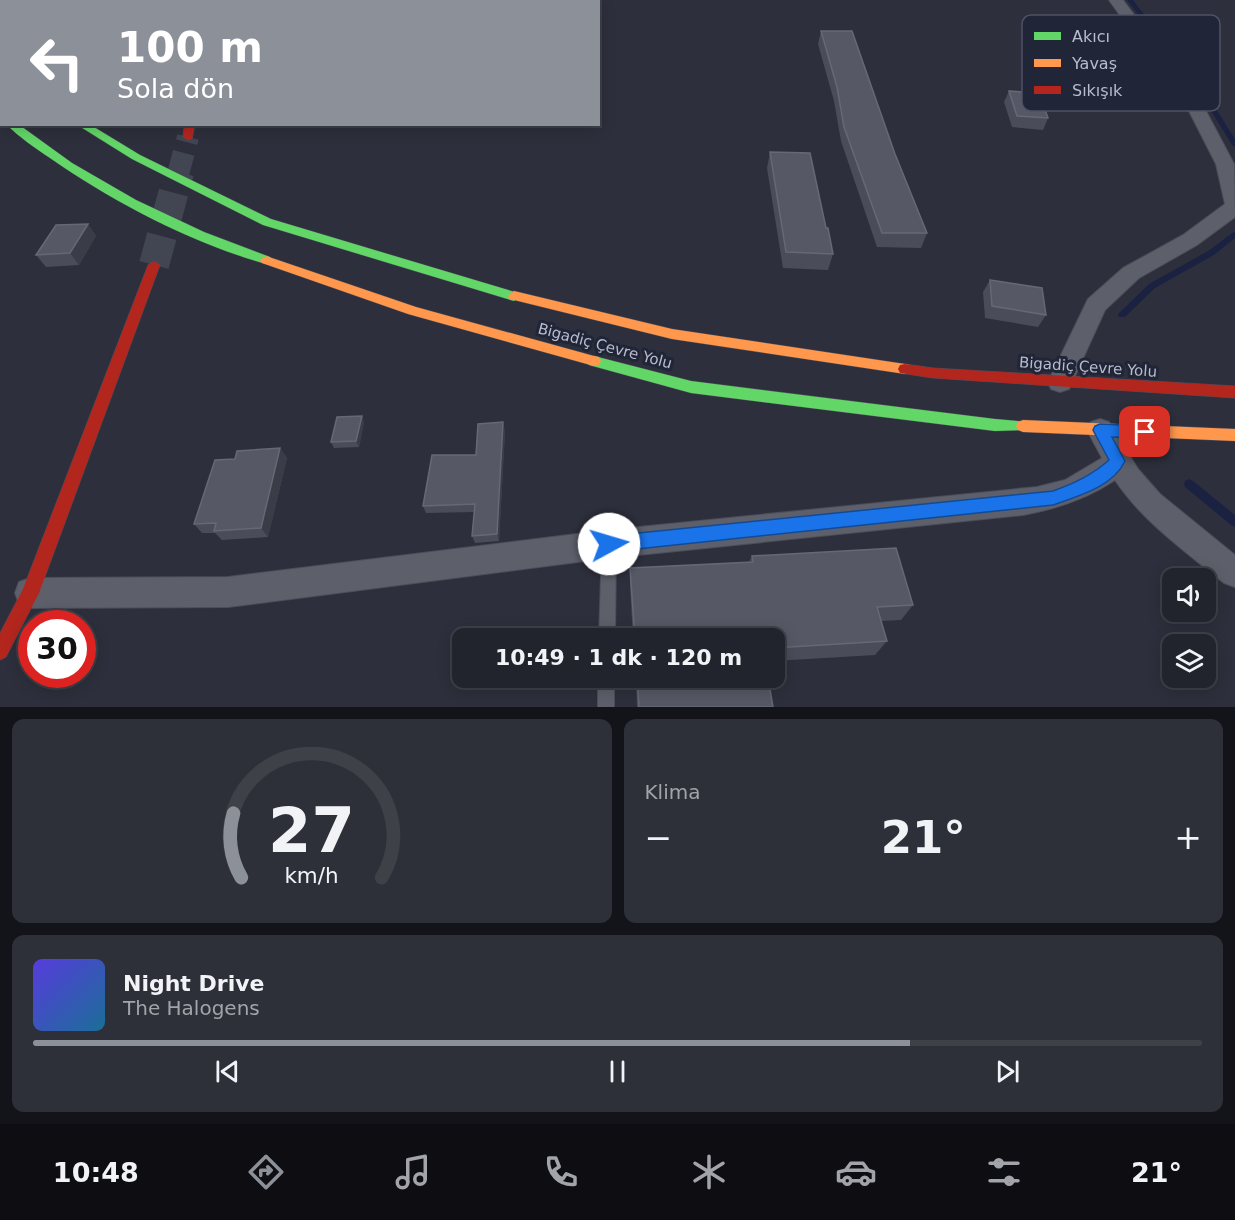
<!DOCTYPE html>
<html lang="tr">
<meta charset="utf-8">
<style>
body{margin:0;font-family:"DejaVu Sans",sans-serif;background:#2e3039;color:#f1f3f6;height:100vh;display:flex;flex-direction:column;font-size:22px;white-space:nowrap}
*{box-sizing:border-box;margin:0}
p{font-size:20px;color:#a2a4aa}
.icon{flex:none;width:33px;height:33px;fill:none;stroke:currentColor;stroke-width:2;stroke-linecap:round;stroke-linejoin:round}
.map{position:relative;height:707px;overflow:hidden}
.panel{display:flex;flex-direction:column;gap:12px;padding:12px;background:#131419;flex:1}
.panel>*{flex:none}
.guide{position:absolute;left:0px;top:0px;width:600px;height:126px;box-shadow:0 3px 15px #0003,0 0 0 2px #3f4149;background:#8c9099;color:#fff;overflow:hidden}
.tools{position:absolute;left:1162px;top:568px;display:grid;gap:12px}
.tools a{display:grid;place-items:center;width:54px;height:54px;border-radius:12px;background:#22242d;box-shadow:0 3px 15px #0003,0 0 0 2px #3f4149;font-size:30px}
.speed{position:absolute;left:18px;top:610px;display:flex;gap:12px;font-size:30px;font-weight:700;text-align:center}
.speed>*{display:grid;place-content:center;width:78px;height:78px;border-radius:50%;background:#22242d;box-shadow:0 3px 15px #0003,0 0 0 2px #3f4149;line-height:1}
.speed .limit{border:9px solid #d22;background:#fff;color:#111}
.pin{position:absolute;display:grid;place-items:center;width:51px;height:51px;color:#fff;margin:-26px;border-radius:12px;box-shadow:0 3px 9px #0006}
.me{position:absolute;width:66px;margin:-33px;rotate:84deg;stroke-linejoin:round;filter:drop-shadow(0 0 4px #0008)}
.turn{display:flex;align-items:center;gap:21px;height:126px;padding:0 18px;font-size:27px}
.turn .icon{width:78px;height:78px;stroke-width:2.5}
.turn b{display:block;font-size:42px;line-height:51px}
.big{font-size:45px;font-weight:700;line-height:1.1}
.panel .card{flex:1;display:flex;flex-direction:column;justify-content:center;gap:9px;min-width:0;padding:0 21px;border-radius:12px;background:#2e3039}
.panel .dial{align-items:center;gap:0}
.dial svg{height:156px;overflow:visible;fill:none;stroke:#3f4149;stroke-width:7;stroke-linecap:round;text-anchor:middle}
.dial text{fill:#f1f3f6;stroke:none}
.song{display:flex;align-items:center;gap:18px}
.cover{width:72px;height:72px;border-radius:9px;background:linear-gradient(135deg,hsl(250 70% 55%),hsl(200 70% 35%))}
.played{height:6px;border-radius:3px;background:linear-gradient(90deg,#8c9099 75%,#3f4149 75%)}
.keys{display:flex;justify-content:space-around;direction:ltr}
.heat{display:flex;justify-content:space-between;align-items:center;font-size:33px;direction:ltr}
.panel .tiles{flex:1;display:grid;gap:12px;grid-template-columns:1fr 1fr}
.card:last-child{grid-column:span 2}
.trip{position:absolute;left:452px;top:628px;width:333px;height:60px;border-radius:12px;background:#22242d;box-shadow:0 3px 15px #0003,0 0 0 2px #3f4149;font-weight:700;line-height:60px;text-align:center}
.menu{display:flex;height:96px;justify-content:space-around;align-items:center;background:#0e0e12;color:#a2a4aa}
.menu .icon{width:42px;height:42px}
.menu .current{color:#8c9099}
.menu b{font-size:27px;color:#f1f3f6}
.map>svg:first-child{display:block}
.lines{fill:none;stroke-linecap:round;stroke-linejoin:round}
.stream{fill:#1b2241;fill-rule:evenodd}
.secondary-tunnel-far1{stroke:#424552;stroke-width:22;stroke-dasharray:22 11;stroke-linecap:butt}
.secondary-tunnel{stroke:#424552;stroke-width:30;stroke-dasharray:30 15;stroke-linecap:butt}
.lane-casing{stroke:#4b4d59;stroke-width:2}
.street-casing{stroke:#4b4d59;stroke-width:2}
.fast-casing{stroke:#4b4d59;stroke-width:1}
.slow-casing{stroke:#4b4d59;stroke-width:1}
.jam-casing{stroke:#4b4d59;stroke-width:1}
.lane{fill:#5d606a;fill-rule:evenodd}
.street{fill:#5d606a;fill-rule:evenodd}
.fast{fill:#63d668;fill-rule:evenodd}
.slow{fill:#ff974d;fill-rule:evenodd}
.jam{fill:#b3261e;fill-rule:evenodd}
.wall{fill:#4a4d59}
.shaded-wall{fill:#3a3d48}
.building{fill:#565965;stroke:#656975;stroke-width:1.5}
.route{fill:#1a73e8;stroke:#114b97;stroke-width:1.5}
.labels{text-anchor:middle;stroke-width:6;stroke-linejoin:round;paint-order:stroke}
.street-label{font-size:15px;fill:#b8bccc;stroke:#202538}
.key{fill:#202538;stroke:#4e5264;stroke-width:1.5}
.key-label{font-size:16px;fill:#b8bccc}
</style>
<div class="map">
<svg width="1235" height="707" viewBox="0 0 1235 707">
<rect width="100%" height="100%" fill="#2d303c"/>
<g class="lines">
<path class="stream" d="M 1127,0 L 1133,0 L 1218,112 L 1235,139 L 1235,147 L 1232,145 L 1213,114 Z
M 1235,231 L 1235,238 L 1214,255 L 1155,288 L 1125,317 L 1119,317 L 1118,315 L 1119,313 L 1149,284 L 1208,251 Z
M 1189,479 L 1193,481 L 1235,515 L 1235,527 L 1231,525 L 1185,487 L 1184,484 L 1185,481 Z"/>
<path class="secondary-tunnel-far1" d="M 178,174 L 188,137"/>
<path class="secondary-tunnel" d="M 154,265 L 179,172"/>
<defs>
<path id="lane" d="M 609,537 L 614,539 L 616,544 L 615,639 L 599,639 L 602,544 L 604,539 Z
M 598,678 L 614,678 L 614,707 L 598,707 Z"/>
<path id="street" d="M 1109,0 L 1123,0 L 1206,111 L 1234,164 L 1235,217 L 1197,245 L 1139,278 L 1105,310 L 1069,389 L 1060,392 L 1051,389 L 1048,382 L 1088,299 L 1123,268 L 1183,235 L 1225,204 L 1216,164 L 1189,111 Z
M 1100,419 L 1109,422 L 1138,469 L 1160,494 L 1235,555 L 1235,587 L 1224,583 C 1185,551 1143,522 1115,480 C 1087,499 1056,509 1023,515 L 609,558 L 228,607 L 30,608 L 19,604 L 15,593 L 19,582 L 30,578 L 228,577 L 609,530 L 1037,487 L 1065,480 L 1102,458 L 1087,430 L 1091,422 Z"/>
<path id="fast" d="M 232,0 L 240,0 L 231,2 Z
M 6,124 L 18,124 L 72,163 L 136,200 L 204,232 L 270,257 L 272,260 L 266,264 C 192,243 113,202 50,158 C 35,148 19,137 6,124 Z
M 76,124 L 89,124 L 140,155 L 271,219 L 518,293 L 520,296 L 514,301 L 263,225 L 132,159 Z
M 594,356 L 691,381 L 995,419 L 1028,422 L 1030,426 L 1028,430 L 995,431 L 691,393 L 589,365 L 587,361 L 589,357 Z"/>
<path id="slow" d="M 0,64 L 2,65 L 2,72 L 0,71 Z
M 266,256 L 416,307 L 594,356 L 599,357 L 601,361 L 599,365 L 594,366 L 408,314 L 262,263 L 260,260 Z
M 514,291 L 672,329 L 905,364 L 910,365 L 912,369 L 910,373 L 905,374 L 672,339 L 510,299 L 508,296 Z
M 1023,420 L 1235,429 L 1235,441 L 1023,432 L 1018,430 L 1016,426 L 1018,422 Z"/>
<path id="jam" d="M 185,124 L 195,124 L 192,139 L 188,140 L 183,137 Z
M 154,261 L 160,265 L 39,593 L 6,657 L 0,660 L 0,633 L 23,589 L 148,265 Z
M 905,364 L 933,368 L 1235,386 L 1235,398 L 933,378 L 900,373 L 898,369 L 900,365 Z"/>
</defs>
<use href="#lane" class="lane-casing"/>
<use href="#street" class="street-casing"/>
<use href="#fast" class="fast-casing"/>
<use href="#slow" class="slow-casing"/>
<use href="#jam" class="jam-casing"/>
<use href="#lane" class="lane"/>
<use href="#street" class="street"/>
<use href="#fast" class="fast"/>
<use href="#slow" class="slow"/>
<use href="#jam" class="jam"/>
</g>
<path class="wall" d="M 821,31 L 895,154 L 927,233 L 921,248 L 877,247 L 841,141 L 834,101 L 818,44 Z
M 1009,91 L 1048,118 L 1043,130 L 1012,127 L 1004,102 Z
M 770,152 L 826,228 L 833,254 L 828,270 L 783,268 L 767,168 Z
M 88,224 L 96,236 L 79,265 L 46,267 L 36,255 Z
M 990,280 L 1046,315 L 1038,327 L 985,318 L 983,292 Z
M 364,422 L 359,447 L 334,448 L 331,442 Z
M 505,431 L 499,541 L 475,543 L 472,536 L 474,512 L 426,513 L 423,506 L 476,455 Z
M 280,448 L 287,458 L 268,537 L 222,540 L 215,533 L 202,533 L 194,524 Z
M 752,556 L 913,605 L 901,620 L 881,621 L 887,641 L 875,655 L 774,661 L 774,639 L 633,639 L 630,584 L 630,568 L 749,562 Z
M 636,678 L 768,678 L 773,707 L 637,707 Z"/>
<path class="shaded-wall" d="M 88,224 L 96,236 L 79,265 L 70,253 Z
M 362,416 L 364,422 L 359,447 L 356,441 Z
M 503,422 L 505,431 L 499,541 L 497,534 Z
M 280,448 L 287,458 L 268,537 L 261,528 Z"/>
<path class="building" d="M 821,31 L 852,31 L 895,154 L 927,233 L 882,233 L 844,127 L 837,87 Z
M 1009,91 L 1039,93 L 1048,118 L 1017,116 Z
M 770,152 L 810,153 L 826,228 L 828,228 L 833,254 L 786,252 Z
M 88,224 L 70,253 L 36,255 L 56,225 Z
M 990,280 L 1042,288 L 1046,315 L 992,306 Z
M 362,416 L 356,441 L 331,442 L 337,417 Z
M 503,422 L 497,534 L 472,536 L 475,504 L 423,506 L 432,455 L 476,455 L 478,424 Z
M 280,448 L 261,528 L 214,531 L 216,523 L 194,524 L 215,460 L 235,459 L 237,451 Z
M 896,548 L 913,605 L 877,607 L 887,641 L 774,648 L 774,639 L 635,639 L 630,568 L 753,562 L 752,556 Z
M 637,678 L 768,678 L 773,707 L 639,707 Z"/>
<path class="route" d="M 1100,424 L 1145,426 L 1150,427 L 1153,432 L 1150,436 L 1145,438 L 1112,437 L 1125,461 C 1113,487 1078,496 1053,505 L 609,552 L 603,549 L 601,544 L 603,538 L 609,536 L 1053,491 C 1075,483 1092,475 1109,460 L 1093,430 L 1095,426 Z"/>
<g class="labels">
<g class="street-label">
<text transform="translate(605 346) rotate(15)" y="5">Bigadiç Çevre Yolu</text>
<text transform="translate(1088 367) rotate(4)" y="5">Bigadiç Çevre Yolu</text>
</g>
</g>
<rect x="1022" y="15" width="198" height="96" rx="9" class="key"/>
<rect x="1034" y="32" width="27" height="8" fill="#63d668"/>
<rect x="1034" y="59" width="27" height="8" fill="#ff974d"/>
<rect x="1034" y="86" width="27" height="8" fill="#b3261e"/>
<g class="key-label">
<text x="1072" y="42">Akıcı</text>
<text x="1072" y="69">Yavaş</text>
<text x="1072" y="96">Sıkışık</text>
</g>
</svg>
<div class="tools">
<a><svg class="icon" aria-label="sound" viewBox="0 0 24 24"><path d="M4 9h4l5-4v14l-5-4H4zM17 9q2 3 0 6"/></svg></a>
<a><svg class="icon" aria-label="layers" viewBox="0 0 24 24"><path d="M12 4l9 5-9 5-9-5zM3 14l9 5 9-5"/></svg></a>
</div>
<div class="speed"><div class="limit">30</div></div>
<div class="pin" style="left:1145px;top:432px;background:#d93025"><svg class="icon" aria-label="arrive" viewBox="0 0 24 24"><path d="M6 21V4h12l-3 4 3 4H6"/></svg></div>
<svg class="me" style="left:609px;top:544px" viewBox="-20 -20 40 40"><circle r="19" fill="#fff"/><path d="M0-13L10 11 0 6-10 11z" fill="#1a73e8"/></svg>
<div class="trip">10:49 · 1 dk · 120 m</div>
<div class="guide">
<div class="turn"><svg class="icon" aria-label="left" viewBox="0 0 24 24"><path d="M17 20v-9H6M10 6l-5 5 5 5"/></svg><div><b>100 m</b>Sola dön</div></div>
</div>
</div>
<section class="panel">
<div class="tiles">
<div class="card dial"><svg viewBox="0 0 100 80">
<path d="M14 69A42 42 0 1 1 86 69"/>
<path d="M14 69A42 42 0 0 1 10 36" stroke="#8c9099"/>
<text x="50" y="56" font-size="32" font-weight="700">27</text>
<text x="50" y="72" font-size="11">km/h</text>
</svg></div>
<div class="card"><p>Klima</p>
<div class="heat"><a>−</a><b class="big">21°</b><a>+</a></div>
</div>
<div class="card">
<div class="song"><i class="cover"></i><div><b>Night Drive</b><p>The Halogens</p></div></div>
<div class="played"></div>
<div class="keys"><svg class="icon" aria-label="previous" viewBox="0 0 24 24"><path d="M18 5L8 12l10 7zM5 5v14"/></svg><svg class="icon" aria-label="pause" viewBox="0 0 24 24"><path d="M8 5v14M16 5v14"/></svg><svg class="icon" aria-label="next" viewBox="0 0 24 24"><path d="M6 5l10 7-10 7zM19 5v14"/></svg></div>
</div>
</div>
</section>
<nav class="menu">
<b>10:48</b>
<svg class="icon current" aria-label="directions" viewBox="0 0 24 24"><path d="M12 3l9 9-9 9-9-9zM9 14v-3h6M13 9l2 2-2 2"/></svg>
<svg class="icon" aria-label="music" viewBox="0 0 24 24"><path d="M9 18V5l10-2v13"/><circle cx="6" cy="18" r="3"/><circle cx="16" cy="16" r="3"/></svg>
<svg class="icon" aria-label="phone" viewBox="0 0 24 24"><path d="M5 4h4l2 5-3 2q2 4 5 5l2-3 5 2v4C11 20 4 13 5 4z"/></svg>
<svg class="icon" aria-label="climate" viewBox="0 0 24 24"><path d="M12 3v18M4 7l16 10M4 17L20 7"/></svg>
<svg class="icon" aria-label="car" viewBox="0 0 24 24"><path d="M5 17H2v-5l4-1 3-4h7l3 4 3 1v5h-3M9 17h6M6 11h13"/><circle cx="7" cy="17" r="2"/><circle cx="17" cy="17" r="2"/></svg>
<svg class="icon" aria-label="filters" viewBox="0 0 24 24"><path d="M4 7h16M4 17h16"/><circle cx="9" cy="7" r="2"/><circle cx="15" cy="17" r="2"/></svg>
<b>21°</b>
</nav>
